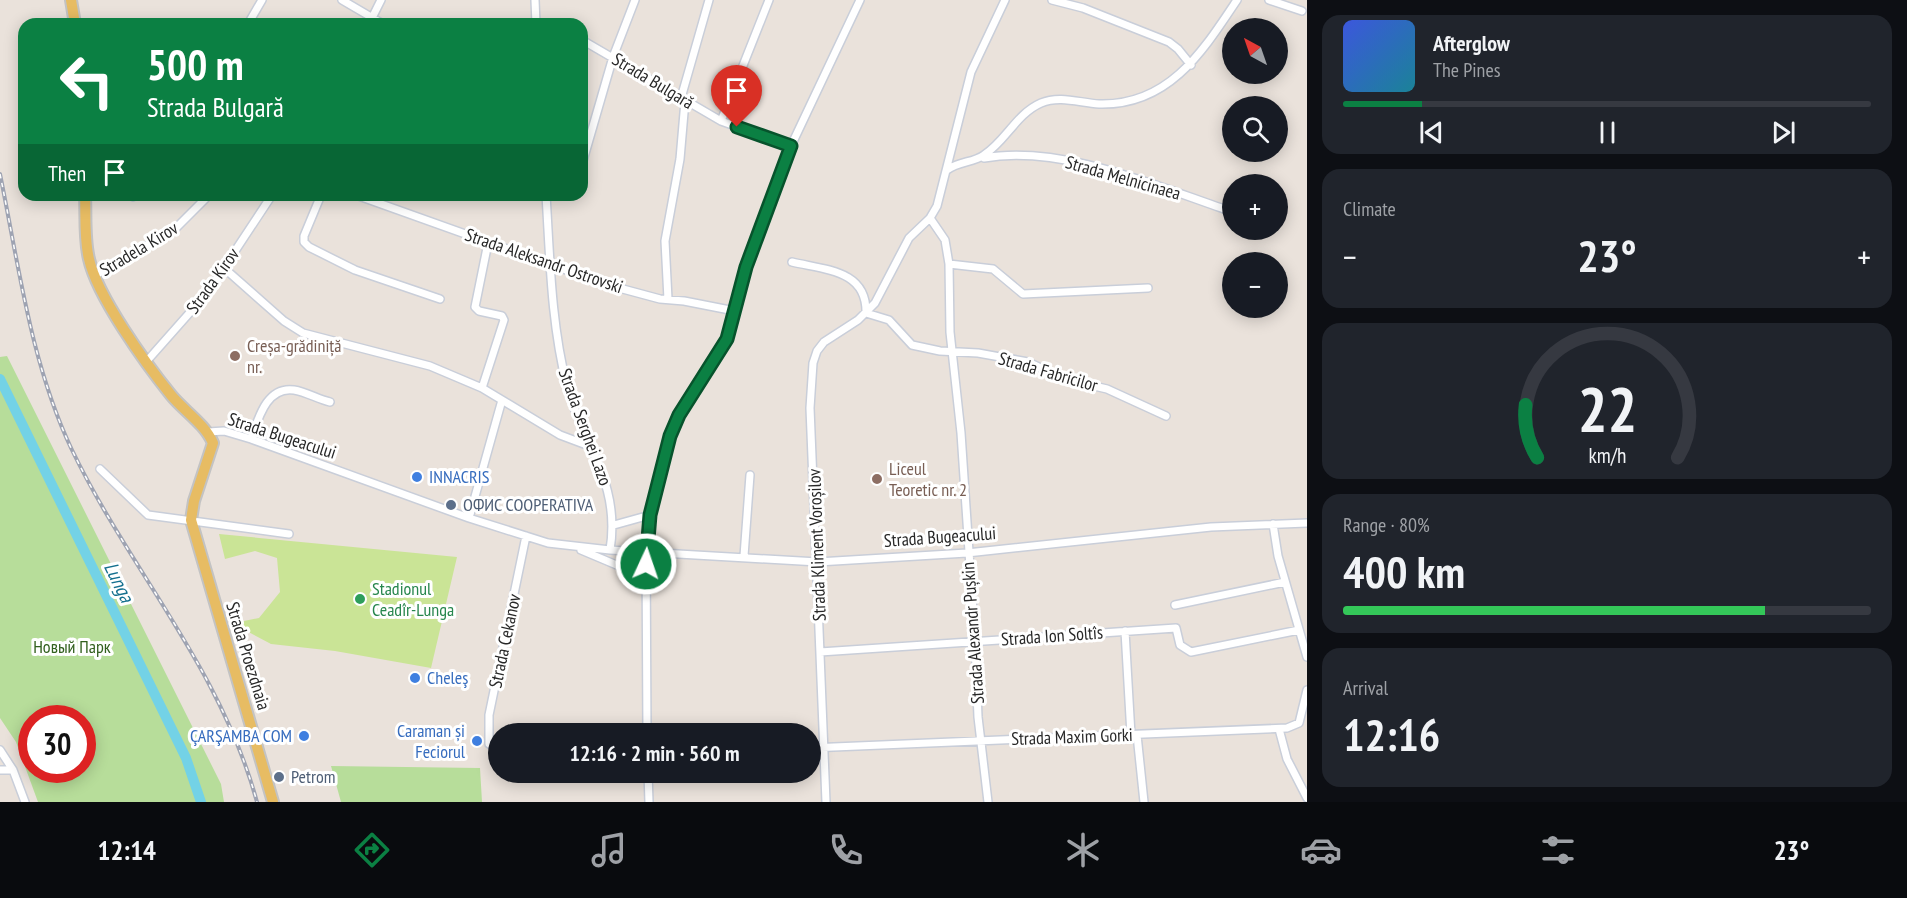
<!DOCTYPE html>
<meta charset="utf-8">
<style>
body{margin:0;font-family:"PT Sans Narrow",sans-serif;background:#20242c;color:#f1f3f6;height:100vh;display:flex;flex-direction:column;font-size:22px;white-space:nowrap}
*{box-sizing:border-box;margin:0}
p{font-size:20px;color:#9ea1a6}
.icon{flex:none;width:33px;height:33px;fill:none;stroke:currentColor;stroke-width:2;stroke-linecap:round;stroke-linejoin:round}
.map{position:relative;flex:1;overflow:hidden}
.drawer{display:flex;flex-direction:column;gap:15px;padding:15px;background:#0d0f14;width:600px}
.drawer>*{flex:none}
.banner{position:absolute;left:18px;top:18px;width:570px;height:183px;border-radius:18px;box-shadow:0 3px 15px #0003;background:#0b8043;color:#fff;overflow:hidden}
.needle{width:39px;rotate:320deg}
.tools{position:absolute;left:1222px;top:18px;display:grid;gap:12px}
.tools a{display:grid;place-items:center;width:66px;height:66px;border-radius:50%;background:#171b24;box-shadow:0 3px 15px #0003;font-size:30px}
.speed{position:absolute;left:18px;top:705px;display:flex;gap:12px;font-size:30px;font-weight:700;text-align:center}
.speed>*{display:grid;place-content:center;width:78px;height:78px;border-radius:50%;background:#171b24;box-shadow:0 3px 15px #0003;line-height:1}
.speed .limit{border:9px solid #d22;background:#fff;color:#111}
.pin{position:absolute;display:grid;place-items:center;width:51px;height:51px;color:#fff;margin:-62px -26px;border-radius:50% 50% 50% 0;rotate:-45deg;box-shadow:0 0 6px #0007}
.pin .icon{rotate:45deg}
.me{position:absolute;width:66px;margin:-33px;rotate:3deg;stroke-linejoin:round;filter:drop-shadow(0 0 4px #0008)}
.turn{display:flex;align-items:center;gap:21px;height:126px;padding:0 30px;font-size:27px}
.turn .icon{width:78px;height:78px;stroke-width:2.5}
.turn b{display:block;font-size:42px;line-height:51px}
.then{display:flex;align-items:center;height:57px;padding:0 30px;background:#0003;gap:12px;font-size:22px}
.big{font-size:45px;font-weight:600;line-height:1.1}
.drawer .tile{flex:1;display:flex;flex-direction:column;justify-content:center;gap:9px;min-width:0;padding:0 21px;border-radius:18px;background:#20242c}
.drawer .dial{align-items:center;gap:0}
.dial svg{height:156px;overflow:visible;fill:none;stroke:#363941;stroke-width:7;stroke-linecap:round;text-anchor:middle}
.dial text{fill:#f1f3f6;stroke:none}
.song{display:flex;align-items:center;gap:18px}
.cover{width:72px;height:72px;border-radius:9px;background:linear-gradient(135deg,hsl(230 70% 55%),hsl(190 70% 35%))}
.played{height:6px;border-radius:3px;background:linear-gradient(90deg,#0b8043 15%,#363941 15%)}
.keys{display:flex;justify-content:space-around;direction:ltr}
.heat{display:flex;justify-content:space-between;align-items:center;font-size:33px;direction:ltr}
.charge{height:9px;border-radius:4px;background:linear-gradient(90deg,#34c759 80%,#363941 0)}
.trip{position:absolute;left:488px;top:723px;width:333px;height:60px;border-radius:30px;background:#171b24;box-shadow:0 3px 15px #0003;font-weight:600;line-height:60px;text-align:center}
.menu{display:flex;height:96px;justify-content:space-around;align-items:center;background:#090b0e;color:#9ea1a6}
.menu .icon{width:42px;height:42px}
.menu .active{color:#0b8043}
.menu b{font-size:27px;color:#f1f3f6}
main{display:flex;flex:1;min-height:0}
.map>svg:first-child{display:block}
.green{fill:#b7dd9a;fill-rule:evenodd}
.pitch{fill:#cae496}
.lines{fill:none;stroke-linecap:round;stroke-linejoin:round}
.river{stroke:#73d2e6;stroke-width:10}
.street-casing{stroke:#c9ced9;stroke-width:10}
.primary-casing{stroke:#c3c3c3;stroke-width:14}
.street{stroke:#fff;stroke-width:7}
.primary{stroke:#e7bc63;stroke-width:10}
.rail-casing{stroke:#9ea3b2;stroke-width:4}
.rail{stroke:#fff;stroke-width:1.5;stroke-dasharray:4.5;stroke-linecap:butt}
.route-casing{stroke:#07532c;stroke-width:15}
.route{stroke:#0b8043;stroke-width:10}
.education-dot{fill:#8d6e63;stroke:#fff;stroke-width:2}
.shop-dot{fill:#3f7fe0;stroke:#fff;stroke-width:2}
.service-dot{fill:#5c6f8a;stroke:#fff;stroke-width:2}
.leisure-dot{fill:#2e9e5b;stroke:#fff;stroke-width:2}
.labels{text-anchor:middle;stroke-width:6;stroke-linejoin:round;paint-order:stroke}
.street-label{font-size:18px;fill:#282828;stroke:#fff}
.education-label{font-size:18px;fill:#785e54;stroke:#fff;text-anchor:start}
.shop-label{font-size:18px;fill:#366cbe;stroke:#fff;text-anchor:start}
.service-label{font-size:18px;fill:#4e5e75;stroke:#fff;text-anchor:start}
.leisure-label{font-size:18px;fill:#27864d;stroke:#fff;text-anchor:start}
.park-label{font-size:18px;fill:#32601e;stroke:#fff}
.water-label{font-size:20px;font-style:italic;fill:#15708f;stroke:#fff}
</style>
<main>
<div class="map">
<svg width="1307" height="802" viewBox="0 0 1307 802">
<rect width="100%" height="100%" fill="#eae2db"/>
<path class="green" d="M 7,356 L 221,784 L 224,802 L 38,802 L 16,742 L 0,718 L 0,357 ZM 32,718 L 82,718 L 82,770 L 32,770 Z
M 331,766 L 480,768 L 482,802 L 341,802 Z"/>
<path class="pitch" d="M 219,534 L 457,557 L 431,668 L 335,651 L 271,644 L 241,628 L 239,622 L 259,618 L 280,592 L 277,558 L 255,551 L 225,559 Z"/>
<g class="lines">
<path class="river" d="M 0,379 L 186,758 L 201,802"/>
<defs>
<path id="street" d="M 342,0 L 383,24
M 535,0 L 536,24
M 1052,0 L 1083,8 L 1169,42 L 1178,49 L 1191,65
M 1269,0 L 1302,11
M 248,24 L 262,0
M 369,24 L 381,0
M 582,40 L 721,121 L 791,146
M 681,98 L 709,0
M 721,121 L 769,0
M 984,158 C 1062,144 1158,187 1233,212
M 582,164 L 613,57 L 635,0
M 947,170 C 959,161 973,163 984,155 C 1006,141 1016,114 1041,103 C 1060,95 1080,103 1099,104 C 1169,106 1203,51 1237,0
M 321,195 L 304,236 L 304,242 L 309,247 L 355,270 L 440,299
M 356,195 L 608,285 L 660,299 L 684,301 L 735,311
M 546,195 C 550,258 551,324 567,386 C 583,446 621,482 610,550
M 133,197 L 133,195
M 930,218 L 945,240 L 949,264 L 950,332 L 961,433 L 975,641 L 978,717 L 988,802
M 792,262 C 826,270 867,270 866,313 L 889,320 L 912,345 L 940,351 L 978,353 L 1028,362 L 1064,379 L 1107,389 L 1166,416
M 949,264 L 993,269 L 1023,294 L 1148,288
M 224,268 L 284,321 L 303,333 L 430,366 L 482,388 L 560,435 L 592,447
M 94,276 L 175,229 L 209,195
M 668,299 L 665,241 L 680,159 L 685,101
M 146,362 L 208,292 L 272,195
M 482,388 L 504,320 L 502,316 L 479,311 L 475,307 L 488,243
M 208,432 L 224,431 L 251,439 L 469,518 L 548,543 L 610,550 L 818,562 L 967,553 L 1211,527 L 1307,523
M 251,439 C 258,420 266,386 294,390 C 306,392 318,399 330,402
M 100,469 L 148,515 L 289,534
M 469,518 L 502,400
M 1273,524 L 1278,556 L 1307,657
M 614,525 L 650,515
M 581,550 L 645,577
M 744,556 L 750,475
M 1175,605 L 1285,582
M 1125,631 L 1131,735
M 820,652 L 1176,628 L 1180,645 L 1191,652 L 1299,630
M 1279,729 L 1287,759 L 1307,798
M 647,734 L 646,551 L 650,515 L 670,436 L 679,415 L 727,339 L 746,267 L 791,146 L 860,0
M 1137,735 L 1144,802
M 810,748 L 1287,728 L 1299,723 L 1307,690
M 498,749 L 489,744 L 489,715 L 526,536
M 0,750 L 13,770 L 25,802
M 0,770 L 13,770
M 648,772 L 649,802
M 826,802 L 810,408 L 813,363 L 817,351 L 824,342 L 858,320 L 875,303 L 909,238 L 930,218 L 937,206 L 971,72 L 1005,0"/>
<path id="primary" d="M 71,0 L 75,24
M 85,195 C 86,216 84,239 89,259 C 97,296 146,364 171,395 C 184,411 205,424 213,443 L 194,501 L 191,520 L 273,802"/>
</defs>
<use href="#street" class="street-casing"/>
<use href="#primary" class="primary-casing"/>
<use href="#street" class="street"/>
<use href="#primary" class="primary"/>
<defs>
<path id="rail" d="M 0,174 C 19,267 31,364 72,450 C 131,572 220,667 257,802"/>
</defs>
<use href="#rail" class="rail-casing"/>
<use href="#rail" class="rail"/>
</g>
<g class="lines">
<defs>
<path id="route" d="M 646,564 L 650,515 L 670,436 L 679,415 L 727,339 L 746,267 L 791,146 L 737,127"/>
</defs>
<use href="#route" class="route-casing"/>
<use href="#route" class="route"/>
</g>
<g class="education-dot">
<circle cx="235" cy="356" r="6"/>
<circle cx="877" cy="479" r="6"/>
</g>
<g class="shop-dot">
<circle cx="417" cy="477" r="6"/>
<circle cx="415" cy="678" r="6"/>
<circle cx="304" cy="736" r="6"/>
<circle cx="477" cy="741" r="6"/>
</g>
<g class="service-dot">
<circle cx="451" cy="505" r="6"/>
<circle cx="279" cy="777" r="6"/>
</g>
<circle class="leisure-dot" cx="360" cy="599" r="6"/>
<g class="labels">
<g class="street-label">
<text transform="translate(653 81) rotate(31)" y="6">Strada Bulgară</text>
<text transform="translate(1123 178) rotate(16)" y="6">Strada Melnicinaea</text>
<text transform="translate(139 249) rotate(-31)" y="6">Stradela Kirov</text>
<text transform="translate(544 261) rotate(19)" y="6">Strada Aleksandr Ostrovski</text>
<text transform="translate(213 281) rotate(-54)" y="6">Strada Kirov</text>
<text transform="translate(1048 372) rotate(16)" y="6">Strada Fabricilor</text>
<text transform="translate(585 427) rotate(70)" y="6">Strada Serghei Lazo</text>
<text transform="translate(282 436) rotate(18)" y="6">Strada Bugeacului</text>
<text transform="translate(940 537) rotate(-4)" y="6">Strada Bugeacului</text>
<text transform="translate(817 545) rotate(-92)" y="6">Strada Kliment Voroșilov</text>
<text transform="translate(973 633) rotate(-94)" y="6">Strada Alexandr Pușkin</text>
<text transform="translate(1052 636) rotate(-4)" y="6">Strada Ion Soltîs</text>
<text transform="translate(505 641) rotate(-78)" y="6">Strada Cekanov</text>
<text transform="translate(248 656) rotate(73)" y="6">Strada Proezdnaia</text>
<text transform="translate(1072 737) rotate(-2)" y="6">Strada Maxim Gorki</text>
</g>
<g class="education-label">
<text x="247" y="352">Creșa-grădiniță<tspan x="247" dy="21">nr.</tspan></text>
<text x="889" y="475">Liceul<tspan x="889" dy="21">Teoretic nr. 2</tspan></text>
</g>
<g class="shop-label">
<text x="429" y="483">INNACRIS</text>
<text x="427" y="684">Cheleş</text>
<text x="465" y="737" text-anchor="end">Caraman și<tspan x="465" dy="21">Feciorul</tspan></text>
<text x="292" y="742" text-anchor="end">ÇARŞAMBA COM</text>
</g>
<g class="service-label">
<text x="463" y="511">ОФИС COOPERATIVA</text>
<text x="291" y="783">Petrom</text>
</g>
<g class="leisure-label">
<text x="372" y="595">Stadionul<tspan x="372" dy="21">Ceadîr-Lunga</tspan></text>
</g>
<g class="park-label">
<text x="72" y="653">Новый Парк</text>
</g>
<g class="water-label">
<text transform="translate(119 582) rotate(64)" y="7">Lunga</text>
</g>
</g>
</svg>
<div class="tools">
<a><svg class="needle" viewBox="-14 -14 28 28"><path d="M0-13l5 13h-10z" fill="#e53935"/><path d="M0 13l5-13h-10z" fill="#9ea1a6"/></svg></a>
<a><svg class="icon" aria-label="search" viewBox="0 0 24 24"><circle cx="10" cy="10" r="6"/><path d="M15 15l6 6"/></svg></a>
<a>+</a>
<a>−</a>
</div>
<div class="speed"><div class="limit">30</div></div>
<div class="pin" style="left:737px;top:127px;background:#d93025"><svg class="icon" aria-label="arrive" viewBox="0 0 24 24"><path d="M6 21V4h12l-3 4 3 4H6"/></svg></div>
<svg class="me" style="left:646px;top:564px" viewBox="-20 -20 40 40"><circle r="17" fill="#0b8043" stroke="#fff" stroke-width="3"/><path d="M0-11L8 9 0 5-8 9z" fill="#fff"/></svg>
<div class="trip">12:16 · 2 min · 560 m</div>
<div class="banner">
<div class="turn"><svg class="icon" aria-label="left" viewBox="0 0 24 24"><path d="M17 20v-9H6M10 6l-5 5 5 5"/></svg><div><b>500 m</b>Strada Bulgară</div></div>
<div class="then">Then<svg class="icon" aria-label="arrive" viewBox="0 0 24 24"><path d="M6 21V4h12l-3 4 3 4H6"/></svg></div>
</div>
</div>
<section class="drawer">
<div class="tile">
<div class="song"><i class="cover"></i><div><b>Afterglow</b><p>The Pines</p></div></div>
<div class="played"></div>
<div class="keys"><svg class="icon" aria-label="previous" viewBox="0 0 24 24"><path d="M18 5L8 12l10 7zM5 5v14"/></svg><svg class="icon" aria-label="pause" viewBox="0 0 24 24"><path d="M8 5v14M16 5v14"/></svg><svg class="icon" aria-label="next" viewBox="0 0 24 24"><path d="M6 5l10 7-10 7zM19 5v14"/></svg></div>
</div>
<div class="tile"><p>Climate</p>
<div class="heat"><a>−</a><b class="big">23°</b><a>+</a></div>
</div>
<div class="tile dial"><svg viewBox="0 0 100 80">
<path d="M14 69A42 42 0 1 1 86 69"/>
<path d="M14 69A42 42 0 0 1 8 42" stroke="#0b8043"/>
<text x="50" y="56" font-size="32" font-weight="700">22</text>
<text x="50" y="72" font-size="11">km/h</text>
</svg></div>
<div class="tile"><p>Range · 80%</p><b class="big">400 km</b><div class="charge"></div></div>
<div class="tile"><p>Arrival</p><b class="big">12:16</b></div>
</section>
</main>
<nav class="menu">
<b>12:14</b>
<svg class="icon active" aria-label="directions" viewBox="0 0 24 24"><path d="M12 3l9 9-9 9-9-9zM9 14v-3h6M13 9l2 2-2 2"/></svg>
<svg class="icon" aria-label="music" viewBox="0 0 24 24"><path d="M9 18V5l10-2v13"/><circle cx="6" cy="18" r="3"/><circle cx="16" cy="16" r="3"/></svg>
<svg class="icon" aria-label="phone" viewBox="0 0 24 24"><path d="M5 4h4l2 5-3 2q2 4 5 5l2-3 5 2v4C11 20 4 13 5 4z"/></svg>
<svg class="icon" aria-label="climate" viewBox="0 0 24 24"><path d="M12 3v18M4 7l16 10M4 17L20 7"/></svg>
<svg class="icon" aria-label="car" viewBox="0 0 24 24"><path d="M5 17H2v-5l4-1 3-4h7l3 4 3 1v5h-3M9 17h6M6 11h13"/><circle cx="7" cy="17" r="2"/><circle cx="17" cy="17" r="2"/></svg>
<svg class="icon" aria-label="filters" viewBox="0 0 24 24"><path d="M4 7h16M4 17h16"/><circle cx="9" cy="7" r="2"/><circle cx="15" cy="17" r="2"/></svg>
<b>23°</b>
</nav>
